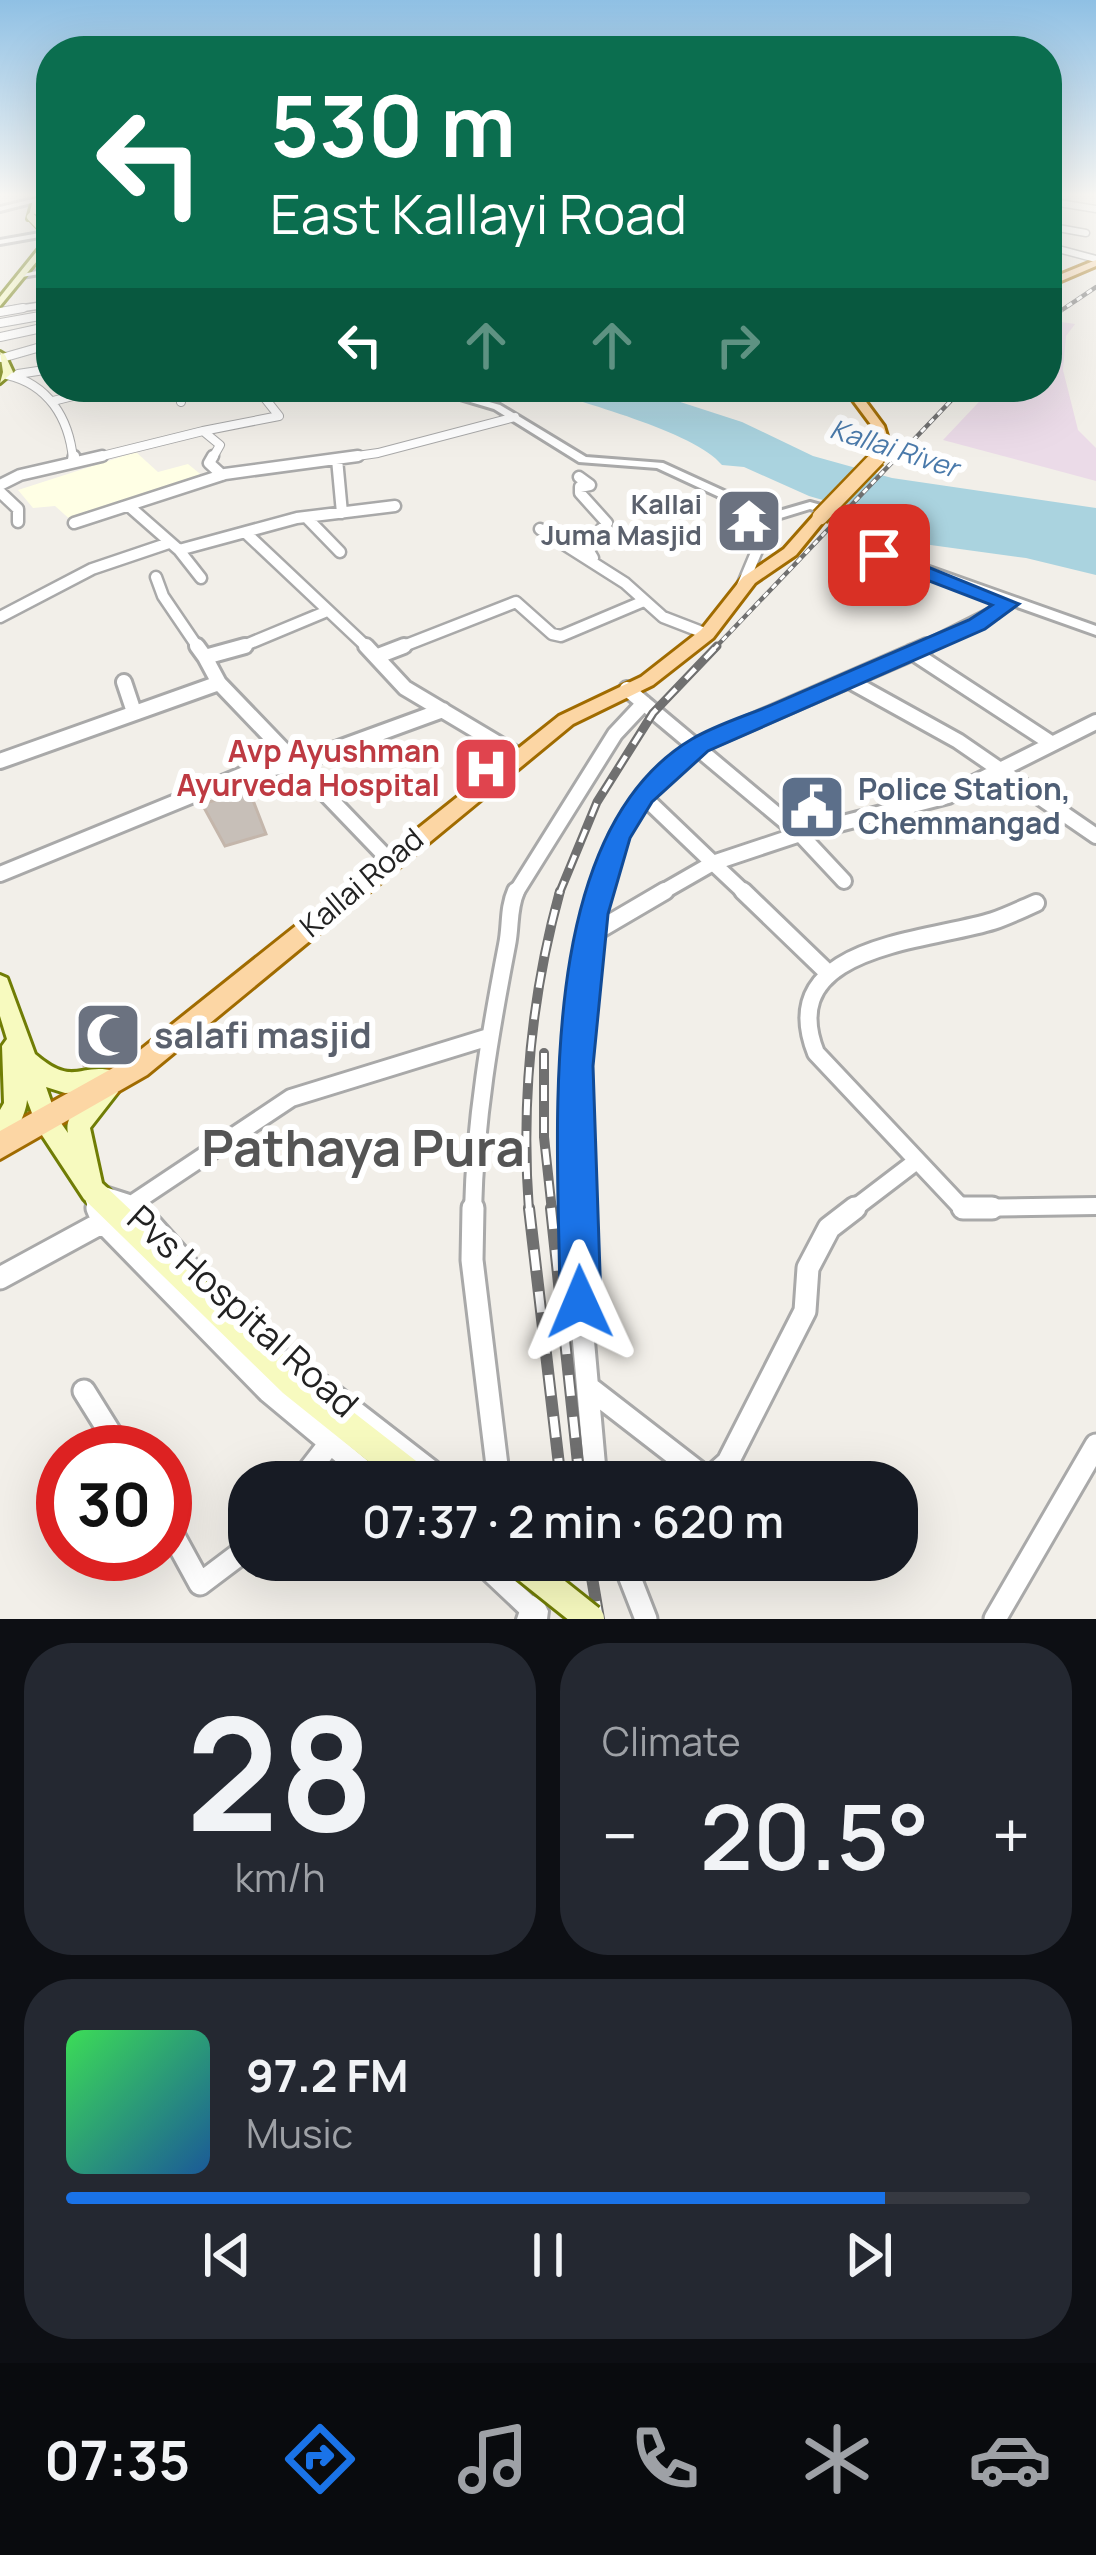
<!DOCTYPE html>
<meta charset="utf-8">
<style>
body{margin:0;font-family:Manrope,sans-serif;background:#242831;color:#f1f3f6;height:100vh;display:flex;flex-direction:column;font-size:45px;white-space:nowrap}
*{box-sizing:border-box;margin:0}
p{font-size:39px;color:#9ea1a6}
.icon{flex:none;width:66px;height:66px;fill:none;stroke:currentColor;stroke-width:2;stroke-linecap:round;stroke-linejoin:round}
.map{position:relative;height:1619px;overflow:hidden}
.details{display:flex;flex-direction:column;gap:24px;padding:24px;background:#0d0f14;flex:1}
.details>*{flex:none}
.banner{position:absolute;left:36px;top:36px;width:1026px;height:366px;border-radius:48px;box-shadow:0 12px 48px #0002;background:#0b6e4f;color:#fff;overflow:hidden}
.speed{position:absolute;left:36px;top:1425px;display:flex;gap:24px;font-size:60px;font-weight:700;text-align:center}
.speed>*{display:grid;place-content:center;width:156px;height:156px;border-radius:50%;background:#171b24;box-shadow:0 12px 48px #0002;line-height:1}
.speed .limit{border:18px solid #d22;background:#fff;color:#111}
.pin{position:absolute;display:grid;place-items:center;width:102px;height:102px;color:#fff;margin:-51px;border-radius:24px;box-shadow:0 6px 18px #0006}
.me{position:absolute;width:132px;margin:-66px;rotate:359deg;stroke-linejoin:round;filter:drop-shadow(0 0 9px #0008)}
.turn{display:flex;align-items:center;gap:42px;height:252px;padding:0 36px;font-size:54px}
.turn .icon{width:156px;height:156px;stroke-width:2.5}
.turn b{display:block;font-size:84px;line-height:102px}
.lanes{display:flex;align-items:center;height:114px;padding:0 36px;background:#0003;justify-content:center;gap:60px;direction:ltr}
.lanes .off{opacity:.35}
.big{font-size:90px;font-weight:600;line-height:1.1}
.details .card{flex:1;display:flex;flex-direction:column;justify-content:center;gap:18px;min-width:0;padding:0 42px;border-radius:48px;background:#242831}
.details .dial{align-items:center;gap:0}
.dial b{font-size:156px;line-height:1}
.song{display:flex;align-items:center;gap:36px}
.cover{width:144px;height:144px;border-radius:18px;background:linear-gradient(135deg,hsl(130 70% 55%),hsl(210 70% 35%))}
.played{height:12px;border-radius:6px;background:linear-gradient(90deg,#1a73e8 85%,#363941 85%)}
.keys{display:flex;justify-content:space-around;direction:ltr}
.heat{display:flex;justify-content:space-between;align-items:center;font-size:66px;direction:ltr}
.details .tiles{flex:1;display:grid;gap:24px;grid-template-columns:1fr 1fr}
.card:last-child{grid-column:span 2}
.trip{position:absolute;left:228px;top:1461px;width:690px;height:120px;border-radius:48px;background:#171b24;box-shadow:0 12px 48px #0002;font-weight:600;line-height:120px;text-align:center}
.tab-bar{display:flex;height:192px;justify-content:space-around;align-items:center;background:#090b0e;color:#9ea1a6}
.tab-bar .icon{width:84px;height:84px}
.tab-bar .selected{color:#1a73e8}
.tab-bar b{font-size:54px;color:#f1f3f6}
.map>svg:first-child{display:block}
.industrial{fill:#ebdbe8}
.education{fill:#ffffe5}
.water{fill:#aad3df}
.building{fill:#c7bfb8;stroke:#c4b6ab;stroke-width:3}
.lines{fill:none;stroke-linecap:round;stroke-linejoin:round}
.minor-far5-casing{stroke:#a9a9a9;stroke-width:9}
.minor-far4-casing{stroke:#a9a9a9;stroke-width:10}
.minor-far3-casing{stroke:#a9a9a9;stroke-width:15}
.minor-far2-casing{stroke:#a9a9a9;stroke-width:20}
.minor-far1-casing{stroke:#a9a9a9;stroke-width:22}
.minor-casing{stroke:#a9a9a9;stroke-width:27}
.tertiary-casing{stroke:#a9a9a9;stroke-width:6}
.secondary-casing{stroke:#707d05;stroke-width:6}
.primary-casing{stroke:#a06b00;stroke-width:6}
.minor-far5{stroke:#fff;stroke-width:6}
.minor-far4{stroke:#fff;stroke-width:8}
.minor-far3{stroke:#fff;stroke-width:10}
.minor-far2{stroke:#fff;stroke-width:14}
.minor-far1{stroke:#fff;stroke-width:16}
.minor{stroke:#fff;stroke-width:21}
.tertiary{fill:#fff;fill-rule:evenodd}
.secondary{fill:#f7fabf;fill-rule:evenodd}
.primary{fill:#fcd6a4;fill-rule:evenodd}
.rail-far3-casing{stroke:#707070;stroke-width:4.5}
.rail-far2-casing{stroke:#707070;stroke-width:9}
.rail-far1-casing{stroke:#707070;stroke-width:10}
.rail-casing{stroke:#707070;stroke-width:12}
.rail-far3{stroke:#fff;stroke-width:3;stroke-dasharray:6;stroke-linecap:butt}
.rail-far2{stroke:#fff;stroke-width:4.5;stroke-dasharray:14;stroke-linecap:butt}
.rail-far1{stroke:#fff;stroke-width:6;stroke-dasharray:16;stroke-linecap:butt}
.rail{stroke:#fff;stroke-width:8;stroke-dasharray:21;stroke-linecap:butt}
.secondary-bridge-far1-casing{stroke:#707d05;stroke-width:10;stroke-linecap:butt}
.secondary-bridge-casing{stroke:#707d05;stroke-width:34;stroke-linecap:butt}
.primary-bridge-casing{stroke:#a06b00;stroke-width:20;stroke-linecap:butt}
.secondary-bridge-far1{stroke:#f7fabf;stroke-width:8}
.secondary-bridge{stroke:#f7fabf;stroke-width:28}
.primary-bridge{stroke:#fcd6a4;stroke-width:15}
.route{fill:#1a73e8;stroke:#114b97;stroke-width:3}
.labels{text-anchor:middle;stroke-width:12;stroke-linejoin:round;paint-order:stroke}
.far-water-label{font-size:27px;font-style:italic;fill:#4a7aab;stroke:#fff}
.far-worship-label{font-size:27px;font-weight:bold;fill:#5b616d;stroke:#fff;text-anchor:end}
.health-label{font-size:30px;font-weight:bold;fill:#be3a42;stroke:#fff;text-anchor:end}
.service-label{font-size:30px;font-weight:bold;fill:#4e5e75;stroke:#fff;text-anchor:start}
.street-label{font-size:30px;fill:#222;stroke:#fff}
.near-worship-label{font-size:36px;font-weight:bold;fill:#5b616d;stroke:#fff;text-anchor:start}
.near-street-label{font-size:36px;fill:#222;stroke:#fff}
.near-district-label{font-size:51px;font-weight:bold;fill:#555;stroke:#fff}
</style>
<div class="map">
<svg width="1096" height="1619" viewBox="0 0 1096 1619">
<rect width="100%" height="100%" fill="#f2efe9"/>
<path class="industrial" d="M 1054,321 L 1075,324 L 1066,336 L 1063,370 L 1078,430 L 1096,448 L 1096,481 L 943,440 L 993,387 L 1047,387 L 1047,329 Z"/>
<path class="education" d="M 136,452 L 158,472 L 188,464 L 204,477 L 74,523 L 55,506 L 33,508 L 18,490 Z"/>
<path class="water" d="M 534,387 L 634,387 L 742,422 L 813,456 L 892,478 L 1096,508 L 1096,575 L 1026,558 L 916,543 L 884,518 L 809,496 L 744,467 L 722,465 C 696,432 577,401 534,387 Z"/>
<path class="building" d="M 249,790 L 266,834 L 225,846 L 202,804 Z
M 113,1020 L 128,1054 L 108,1065 L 84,1066 L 80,1051 Z"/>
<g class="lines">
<defs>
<path id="minor-far5" d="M 1047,201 L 1096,209
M 1047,226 L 1086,233
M 1047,246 L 1096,259
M 3,311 L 51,304"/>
<path id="minor-far4" d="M 0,312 L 23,308
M 0,323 L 51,314
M 0,337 L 51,326
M 2,358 L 51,344
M 18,374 L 51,369
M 7,375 C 48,384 69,418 73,459
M 53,401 L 109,387
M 181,402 L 183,387
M 203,431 L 279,416 L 256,387
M 90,459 L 203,431 L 220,445 L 212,459
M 336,459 L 378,453 L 515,417"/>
<path id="minor-far3" d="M 213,456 L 209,463 L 222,475
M 337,459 L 342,513
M 72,463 L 102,456
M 579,477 L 590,485 L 580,487 L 580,493 L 607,523 L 586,546 L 593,558
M 0,485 L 20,475 L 72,463 L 74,456
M 0,492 L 18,509 L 18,522
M 130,507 L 179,550 L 201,578
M 306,517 L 340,552
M 74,523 L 225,474 L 358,456
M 540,529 L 625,583 L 663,617 L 707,634
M 248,535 L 369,649
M 179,550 L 297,518 L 395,506
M 156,577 L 163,596 L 199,649
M 740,591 L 771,517
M 0,617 L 92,569 L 169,543
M 236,649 L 325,612
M 396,649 L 516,602 L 552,634 L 561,636 L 644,601
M 920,649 L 1009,604"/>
<path id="minor-far2" d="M 197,646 L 205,657 L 245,646
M 366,646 L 405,688 L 519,756
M 912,652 L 1051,743
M 378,656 L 404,646
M 205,657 L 219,683 L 389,860
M 848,680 L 958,741 L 1096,836
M 124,682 L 134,712
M 627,689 L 800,834 L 844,881
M 0,761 L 219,683
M 643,796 L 713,863 L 659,894
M 0,874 L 247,773 L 295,764 L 443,710
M 515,894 L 615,734 L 644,703
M 598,894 L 616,837 L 643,796 L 699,745 L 927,646
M 746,894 L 713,863 L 800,834 L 948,796 L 1096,722"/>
<path id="minor-far1" d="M 743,891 L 827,972
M 1036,903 C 1022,909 1008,916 993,921 C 926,942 773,945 816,1053 L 962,1208 L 1096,1206
M 590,935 L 665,891
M 104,1195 L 132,1204 L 139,1211
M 94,1200 L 99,1211
M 132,1204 L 291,1098 L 489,1037
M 473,1211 C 475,1121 490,1033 507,945 C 511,926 508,909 516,891
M 578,1211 L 576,1066 L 592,914 L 599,891
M 851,1211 L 914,1163"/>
<path id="minor" d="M 97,1208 L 103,1222 L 269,1392 L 377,1482
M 136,1208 L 186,1264
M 473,1208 L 472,1260 L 499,1482
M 578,1208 L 580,1302 L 596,1482
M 963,1208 L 992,1208
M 0,1278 L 103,1222
M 289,1361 L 445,1482
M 588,1387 L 708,1480 L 728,1462 L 805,1311 L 808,1268 L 829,1228 L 855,1208
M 84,1391 L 122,1452
M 300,1482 L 327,1447
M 165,1520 L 200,1584 L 249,1547
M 479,1560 L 533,1611
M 623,1560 L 646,1619
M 995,1619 L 1096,1445"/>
<path id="tertiary" d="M 37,198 L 39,201 L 0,211 L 0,207 Z
M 51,231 L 51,235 L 0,244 L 0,240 Z
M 51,268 L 51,272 L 22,277 L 18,275 Z
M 420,387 L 436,387 L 500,405 L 586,457 L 663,463 L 772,513 L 810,502 L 886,523 L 886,529 L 865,544 L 1096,626 L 1096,635 L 852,548 L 852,542 L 873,527 L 810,509 L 771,521 L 657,468 L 579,462 L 494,409 Z
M 533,1596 L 543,1601 L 548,1611 L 547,1619 L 517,1619 L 523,1601 Z"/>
<path id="secondary" d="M 44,196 L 51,198 L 40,201 L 35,217 L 28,219 L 33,200 Z
M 46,234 L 51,234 L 51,244 L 0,306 L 0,297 L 46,240 Z
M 0,352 L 5,355 L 13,372 L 0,383 L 3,372 Z
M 0,975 L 7,978 L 35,1054 C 75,1088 78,1062 115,1071 L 118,1078 L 114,1085 L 118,1092 L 90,1128 L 102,1183 L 303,1373 L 429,1471 L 433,1482 L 394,1482 L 283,1393 L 84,1199 L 38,1129 L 27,1100 C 26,1115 14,1138 0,1143 L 0,1110 L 4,1103 L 2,1046 L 7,1039 L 0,1016 ZM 46,1087 L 65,1093 L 92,1092 C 81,1104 64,1116 68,1133 L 56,1116 Z"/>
<path id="primary" d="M 1096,260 L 1096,266 L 1047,287 L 1047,280 Z
M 852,387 L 864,387 L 861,395 L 884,426 L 891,449 L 882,461 L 870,458 L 877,449 L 872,426 L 849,395 Z
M 815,514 L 827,517 L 796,555 L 755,583 L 713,638 L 653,685 L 573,724 L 147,1075 L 0,1159 L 0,1131 L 129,1059 L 559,716 L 641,677 L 701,630 L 743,577 L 784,549 Z"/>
</defs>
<use href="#minor-far5" class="minor-far5-casing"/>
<use href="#minor-far4" class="minor-far4-casing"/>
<use href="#minor-far3" class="minor-far3-casing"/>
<use href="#minor-far2" class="minor-far2-casing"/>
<use href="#minor-far1" class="minor-far1-casing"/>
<use href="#minor" class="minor-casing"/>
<use href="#tertiary" class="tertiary-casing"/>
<use href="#secondary" class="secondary-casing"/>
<use href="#primary" class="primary-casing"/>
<use href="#minor-far5" class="minor-far5"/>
<use href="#minor-far4" class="minor-far4"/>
<use href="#minor-far3" class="minor-far3"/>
<use href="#minor-far2" class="minor-far2"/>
<use href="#minor-far1" class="minor-far1"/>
<use href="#minor" class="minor"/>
<use href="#tertiary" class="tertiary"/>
<use href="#secondary" class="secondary"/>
<use href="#primary" class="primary"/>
<defs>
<path id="rail-far3" d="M 1047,320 L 1096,287
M 714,649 L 964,387"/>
<path id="rail-far2" d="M 559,894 L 597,802 L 653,713 L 717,646"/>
<path id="rail-far1" d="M 544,1053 L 544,1137 L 552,1211
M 529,1211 C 521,1103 531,996 560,891"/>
<path id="rail" d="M 529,1208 L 561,1482
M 551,1208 L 580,1482
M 589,1560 L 599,1619"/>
</defs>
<use href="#rail-far3" class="rail-far3-casing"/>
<use href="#rail-far2" class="rail-far2-casing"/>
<use href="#rail-far1" class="rail-far1-casing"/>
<use href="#rail" class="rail-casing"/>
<use href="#rail-far3" class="rail-far3"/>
<use href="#rail-far2" class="rail-far2"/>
<use href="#rail-far1" class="rail-far1"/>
<use href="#rail" class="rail"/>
<defs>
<path id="secondary-bridge-far1" d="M 31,217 L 49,236"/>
<path id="secondary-bridge" d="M 516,1560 L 590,1619"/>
<path id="primary-bridge" d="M 820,517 L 877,458"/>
</defs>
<use href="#secondary-bridge-far1" class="secondary-bridge-far1-casing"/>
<use href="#secondary-bridge" class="secondary-bridge-casing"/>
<use href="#primary-bridge" class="primary-bridge-casing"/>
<use href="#secondary-bridge-far1" class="secondary-bridge-far1"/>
<use href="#secondary-bridge" class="secondary-bridge"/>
<use href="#primary-bridge" class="primary-bridge"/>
</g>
<linearGradient id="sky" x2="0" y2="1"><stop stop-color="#8fc0e4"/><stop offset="0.46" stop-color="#f9f8f5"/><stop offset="1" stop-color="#f9f8f5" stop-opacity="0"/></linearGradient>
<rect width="1096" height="423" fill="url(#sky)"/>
<path class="route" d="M 872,550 L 886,550 L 1019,604 L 985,629 L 708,751 L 652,802 L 630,838 L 608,914 L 593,1066 L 601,1302 L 595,1317 L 580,1323 L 566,1317 L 560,1302 C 559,1139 530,835 692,739 C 717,724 749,715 776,703 C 840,675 905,647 969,620 L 992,605 L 872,559 Z"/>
<defs>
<symbol id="temple-square" viewBox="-11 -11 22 22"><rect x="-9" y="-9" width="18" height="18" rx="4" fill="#6b7280" stroke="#fff"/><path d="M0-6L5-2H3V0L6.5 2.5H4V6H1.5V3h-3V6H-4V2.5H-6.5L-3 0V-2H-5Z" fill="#fff"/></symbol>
<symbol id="hospital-square" viewBox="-11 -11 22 22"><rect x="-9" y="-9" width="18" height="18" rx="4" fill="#e0444e" stroke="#fff"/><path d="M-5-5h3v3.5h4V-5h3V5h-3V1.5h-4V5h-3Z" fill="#fff"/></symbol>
<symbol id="civic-square" viewBox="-11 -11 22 22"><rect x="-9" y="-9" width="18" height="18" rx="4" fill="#5c6f8a" stroke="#fff"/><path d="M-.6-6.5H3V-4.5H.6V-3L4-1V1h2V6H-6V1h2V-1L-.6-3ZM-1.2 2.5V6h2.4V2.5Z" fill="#fff"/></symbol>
<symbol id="mosque-square" viewBox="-11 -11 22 22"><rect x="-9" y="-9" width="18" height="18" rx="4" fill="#6b7280" stroke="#fff"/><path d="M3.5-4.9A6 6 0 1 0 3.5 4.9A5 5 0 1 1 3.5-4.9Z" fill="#fff"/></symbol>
</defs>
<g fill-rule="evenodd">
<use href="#temple-square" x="711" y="483" width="76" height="76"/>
<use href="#hospital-square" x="448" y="731" width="76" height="76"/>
<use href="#civic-square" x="774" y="769" width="76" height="76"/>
<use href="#mosque-square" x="70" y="997" width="76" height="76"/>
</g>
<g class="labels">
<g class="far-water-label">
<text transform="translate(894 449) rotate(18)" y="9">Kallai River</text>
</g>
<g class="far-worship-label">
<text x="702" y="514">Kallai<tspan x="702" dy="31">Juma Masjid</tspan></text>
</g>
<g class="health-label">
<text x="440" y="762">Avp Ayushman<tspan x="440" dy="34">Ayurveda Hospital</tspan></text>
</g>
<g class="service-label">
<text x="858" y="800">Police Station,<tspan x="858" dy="34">Chemmangad</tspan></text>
</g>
<g class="street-label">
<text transform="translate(362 883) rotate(-40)" y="10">Kallai Road</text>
</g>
<g class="near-worship-label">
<text x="154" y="1048">salafi masjid</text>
</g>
<g class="near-street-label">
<text transform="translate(243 1311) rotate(42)" y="13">Pvs Hospital Road</text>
</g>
<g class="near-district-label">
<text x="363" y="1166">Pathaya Pura</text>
</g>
</g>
</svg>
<div class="speed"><div class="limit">30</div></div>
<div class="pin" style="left:879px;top:555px;background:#d93025"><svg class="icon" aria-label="arrive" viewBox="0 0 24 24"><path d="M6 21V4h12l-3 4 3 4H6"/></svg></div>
<svg class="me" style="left:580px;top:1302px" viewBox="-20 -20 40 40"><path d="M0-17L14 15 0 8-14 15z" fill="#1a73e8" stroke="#fff" stroke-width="4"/></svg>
<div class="trip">07:37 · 2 min · 620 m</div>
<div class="banner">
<div class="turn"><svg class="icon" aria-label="left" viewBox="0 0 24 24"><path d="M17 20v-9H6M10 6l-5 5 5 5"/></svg><div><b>530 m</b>East Kallayi Road</div></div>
<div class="lanes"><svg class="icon" aria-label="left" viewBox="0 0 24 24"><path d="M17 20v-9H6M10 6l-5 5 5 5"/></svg><svg class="icon off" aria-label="ahead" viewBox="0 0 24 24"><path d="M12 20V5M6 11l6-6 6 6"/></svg><svg class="icon off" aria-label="ahead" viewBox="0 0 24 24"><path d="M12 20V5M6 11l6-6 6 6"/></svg><svg class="icon off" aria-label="right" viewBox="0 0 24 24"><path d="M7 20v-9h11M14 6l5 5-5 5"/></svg></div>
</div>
</div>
<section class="details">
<div class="tiles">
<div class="card dial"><b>28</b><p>km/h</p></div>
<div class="card"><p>Climate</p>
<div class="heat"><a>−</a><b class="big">20.5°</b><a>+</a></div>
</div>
<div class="card">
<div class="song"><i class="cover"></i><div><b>97.2 FM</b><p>Music</p></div></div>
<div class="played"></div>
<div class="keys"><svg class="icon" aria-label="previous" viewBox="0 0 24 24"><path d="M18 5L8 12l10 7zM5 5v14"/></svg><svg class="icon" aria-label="pause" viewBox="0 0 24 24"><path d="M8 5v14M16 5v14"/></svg><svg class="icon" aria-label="next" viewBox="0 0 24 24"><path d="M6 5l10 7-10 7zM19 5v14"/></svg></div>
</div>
</div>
</section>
<nav class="tab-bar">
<b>07:35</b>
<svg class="icon selected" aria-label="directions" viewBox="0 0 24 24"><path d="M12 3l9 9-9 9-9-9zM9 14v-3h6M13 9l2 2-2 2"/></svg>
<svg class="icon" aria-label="music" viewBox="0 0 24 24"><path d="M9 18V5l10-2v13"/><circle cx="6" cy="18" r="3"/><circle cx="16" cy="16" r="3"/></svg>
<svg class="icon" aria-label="phone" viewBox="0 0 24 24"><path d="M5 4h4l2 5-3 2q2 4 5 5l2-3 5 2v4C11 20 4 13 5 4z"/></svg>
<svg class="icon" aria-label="climate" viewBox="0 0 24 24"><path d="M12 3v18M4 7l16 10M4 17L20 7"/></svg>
<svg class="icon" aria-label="car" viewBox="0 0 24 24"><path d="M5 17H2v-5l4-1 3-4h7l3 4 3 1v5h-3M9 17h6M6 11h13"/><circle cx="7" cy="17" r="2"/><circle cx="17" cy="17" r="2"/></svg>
</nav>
